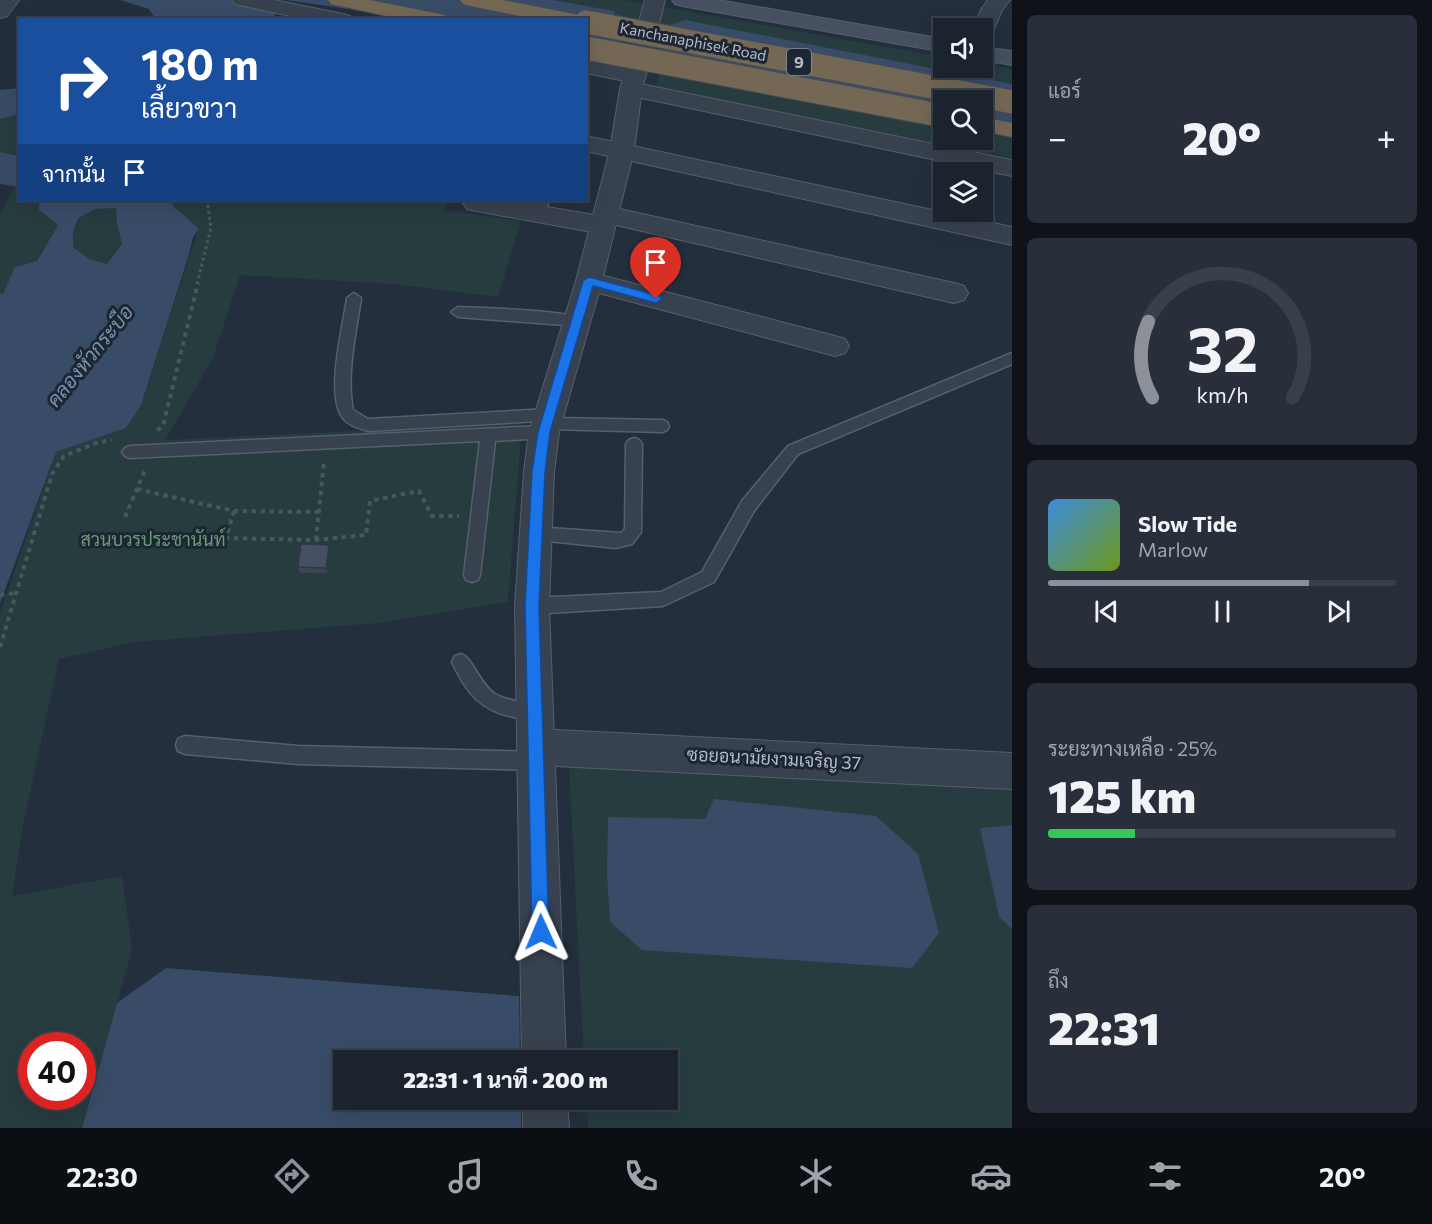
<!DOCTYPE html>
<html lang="th">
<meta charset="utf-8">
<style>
body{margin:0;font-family:Commissioner,Sarabun,sans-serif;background:#282f3a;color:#f1f3f6;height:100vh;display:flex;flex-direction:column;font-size:22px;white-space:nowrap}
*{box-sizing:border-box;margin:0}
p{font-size:20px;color:#a0a4aa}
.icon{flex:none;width:33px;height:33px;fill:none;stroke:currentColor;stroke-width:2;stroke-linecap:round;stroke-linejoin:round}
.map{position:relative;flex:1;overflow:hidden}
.details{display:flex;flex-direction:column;gap:15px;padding:15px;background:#0f1319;width:420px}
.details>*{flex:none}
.banner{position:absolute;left:18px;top:18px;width:570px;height:183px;border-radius:0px;box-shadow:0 6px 24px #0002,0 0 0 2px #39404a;background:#1a4fa0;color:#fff;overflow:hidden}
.buttons{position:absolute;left:933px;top:18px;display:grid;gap:12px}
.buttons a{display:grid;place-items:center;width:60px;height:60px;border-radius:0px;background:#1b232e;box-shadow:0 6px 24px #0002,0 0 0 2px #39404a;font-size:30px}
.speed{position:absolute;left:18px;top:1032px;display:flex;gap:12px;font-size:30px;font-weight:700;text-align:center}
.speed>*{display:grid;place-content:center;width:78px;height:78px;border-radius:50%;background:#1b232e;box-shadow:0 6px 24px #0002,0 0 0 2px #39404a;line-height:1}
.speed .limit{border:9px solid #d22;background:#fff;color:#111}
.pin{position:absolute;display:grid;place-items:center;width:51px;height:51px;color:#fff;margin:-62px -26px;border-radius:50% 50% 50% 0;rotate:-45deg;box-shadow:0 0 6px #0007}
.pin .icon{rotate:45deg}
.me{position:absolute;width:66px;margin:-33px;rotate:359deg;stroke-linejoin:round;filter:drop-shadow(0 0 4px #0008)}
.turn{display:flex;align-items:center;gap:21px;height:126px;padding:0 24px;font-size:27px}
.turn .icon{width:78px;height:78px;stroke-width:2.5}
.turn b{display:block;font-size:42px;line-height:51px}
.then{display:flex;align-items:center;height:57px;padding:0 24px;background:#0003;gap:12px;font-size:22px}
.big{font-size:45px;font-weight:800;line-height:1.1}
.details .widget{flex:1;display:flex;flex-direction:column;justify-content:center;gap:9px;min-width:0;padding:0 21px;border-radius:9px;background:#282f3a}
.details .dial{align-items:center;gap:0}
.dial svg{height:156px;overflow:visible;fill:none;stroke:#39404a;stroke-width:7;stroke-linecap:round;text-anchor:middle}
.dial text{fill:#f1f3f6;stroke:none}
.song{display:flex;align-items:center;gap:18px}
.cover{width:72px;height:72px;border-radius:9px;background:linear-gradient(135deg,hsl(210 70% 55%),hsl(80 70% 35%))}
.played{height:6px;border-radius:3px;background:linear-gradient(90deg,#8c9099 75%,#39404a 75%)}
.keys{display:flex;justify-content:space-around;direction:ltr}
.heat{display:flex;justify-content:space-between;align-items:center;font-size:33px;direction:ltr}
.charge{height:9px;border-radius:4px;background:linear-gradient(90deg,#34c759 25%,#39404a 0)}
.trip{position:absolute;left:333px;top:1050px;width:345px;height:60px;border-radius:0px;background:#1b232e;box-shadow:0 6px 24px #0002,0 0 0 2px #39404a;font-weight:800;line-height:60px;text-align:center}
.tabs{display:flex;height:96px;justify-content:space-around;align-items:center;background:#0b0e12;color:#a0a4aa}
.tabs .icon{width:42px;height:42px}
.tabs .on{color:#8c9099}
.tabs b{font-size:27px;color:#f1f3f6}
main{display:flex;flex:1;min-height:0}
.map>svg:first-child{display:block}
.green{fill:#263c3f;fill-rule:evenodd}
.water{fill:#394c67;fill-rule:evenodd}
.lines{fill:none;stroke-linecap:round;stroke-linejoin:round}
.service-casing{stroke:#565f6c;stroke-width:3}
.minor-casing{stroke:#565f6c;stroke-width:2}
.tertiary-casing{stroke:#565f6c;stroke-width:2}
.secondary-casing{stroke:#565f6c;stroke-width:2}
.motorway-casing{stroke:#434c59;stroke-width:2}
.path-far1{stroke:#44595c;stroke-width:3;stroke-dasharray:3 3;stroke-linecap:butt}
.path{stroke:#44595c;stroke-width:4;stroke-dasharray:4.5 4.5;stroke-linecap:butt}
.service{fill:#38414e;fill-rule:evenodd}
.minor{fill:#38414e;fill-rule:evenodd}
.tertiary{fill:#38414e;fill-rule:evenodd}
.secondary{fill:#465061;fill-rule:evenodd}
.motorway{fill:#746855;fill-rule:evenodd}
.motorway-bridge-casing{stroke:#434c59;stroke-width:25;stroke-linecap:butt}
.motorway-bridge{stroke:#746855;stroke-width:23}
.wall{fill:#3b4654}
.shaded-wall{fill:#303945}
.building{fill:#455162;stroke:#303945;stroke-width:1.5}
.route{fill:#1a73e8;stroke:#114b97;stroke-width:1.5}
.labels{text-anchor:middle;stroke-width:6;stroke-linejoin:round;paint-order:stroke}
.far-street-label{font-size:15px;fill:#b4bcc9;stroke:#1d2633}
.shield{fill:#1d2633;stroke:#878f9c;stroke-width:1.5}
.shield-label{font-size:16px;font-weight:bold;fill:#b4bcc9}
.park-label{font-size:18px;fill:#6b9a76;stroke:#1d2633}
.street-label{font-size:18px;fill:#b4bcc9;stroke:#1d2633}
.water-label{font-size:20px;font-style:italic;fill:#7c92b1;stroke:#1d2633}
</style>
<main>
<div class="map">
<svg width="1012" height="1128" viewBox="0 0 1012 1128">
<rect width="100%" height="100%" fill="#242f3e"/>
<path class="green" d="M 554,0 L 624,0 L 943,57 L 944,68 L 982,68 L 983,64 L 1012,69 L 1012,158 L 656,87 L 660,72 L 587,57 L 614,11 ZM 944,100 L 982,100 L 982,140 L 944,140 Z
M 19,114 L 19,156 L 0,152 L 0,119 Z
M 15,186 L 19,187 L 20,200 L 39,200 L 39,211 L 58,225 L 36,261 L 15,267 L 3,294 L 0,294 L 0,213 Z
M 172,200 L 448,200 L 444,210 L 521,221 L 498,297 L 394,284 L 240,275 L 213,358 L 165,440 L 522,423 L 508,602 L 378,623 L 134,642 L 59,659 L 23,824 L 12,896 L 122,876 L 132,949 L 82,1128 L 0,1128 L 0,613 L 56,452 L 126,428 L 141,405 L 198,230 L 172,205 ZM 32,1046 L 82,1046 L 82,1096 L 32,1096 Z
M 117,207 L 117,224 L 122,244 L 107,264 L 89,259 L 73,247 L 73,232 L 78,218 L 95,209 Z
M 569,766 L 1012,787 L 1012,1128 L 588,1128 L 587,1100 L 668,1100 L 668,1060 L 584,1060 Z"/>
<path class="water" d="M 120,0 L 278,0 L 274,20 L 156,19 L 149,9 Z
M 286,0 L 554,0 L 614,11 L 623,48 L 587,43 L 586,20 L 424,20 Z
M 685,20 L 1012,84 L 1012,135 L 983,129 L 982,100 L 944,100 L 943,121 L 660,51 L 671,25 Z
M 19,88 L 19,114 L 0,119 L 0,90 Z
M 0,152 L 19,156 L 19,187 L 0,184 Z
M 39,200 L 172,200 L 172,205 L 199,229 L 193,237 L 189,254 L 141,405 L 126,428 L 56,452 L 0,603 L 0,294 L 3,294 L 15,267 L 37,261 L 58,225 L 39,210 ZM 116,208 L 117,224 L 122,244 L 107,264 L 89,259 L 73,247 L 73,232 L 78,218 L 95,209 Z
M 714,799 L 876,816 L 918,854 L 939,933 L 912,968 L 642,950 L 610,922 L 607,874 L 608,817 L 705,819 Z
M 1012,825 L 1012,929 L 999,917 L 980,828 Z
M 166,968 L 519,996 L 520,1060 L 344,1060 L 344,1100 L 521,1100 L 521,1128 L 82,1128 L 117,1003 Z"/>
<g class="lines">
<defs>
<path id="service" d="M 354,293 L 361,298 C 356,334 346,374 353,410 L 368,419 L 549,409 L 554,411 L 555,418 L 662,420 L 667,422 L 669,426 L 667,430 L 662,432 L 550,429 L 552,432 L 549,436 L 544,438 L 495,441 L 480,575 L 478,580 L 472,582 L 466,580 L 464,575 L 480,441 L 130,458 L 125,456 L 122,452 L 125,448 L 130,446 L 541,426 L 540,421 L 368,431 C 359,428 349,426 343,418 C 325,395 343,327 347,298 Z
M 458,307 C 477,308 577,310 585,321 L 578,326 L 458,317 L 451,312 Z
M 1012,353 L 1012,364 L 798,454 L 754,511 L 714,582 L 663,606 L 532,614 L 526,611 L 524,606 L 526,601 L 532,598 L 661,592 L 702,572 L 742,501 L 788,446 Z
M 634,438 L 639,440 L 642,444 L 641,532 L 632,544 L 616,548 L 529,539 L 527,534 L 529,529 L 535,527 L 621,533 L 625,529 L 626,444 L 629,440 Z
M 461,654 C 474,659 479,684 495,694 C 508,702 527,701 541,707 L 544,713 L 541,719 C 532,723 523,719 513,717 C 480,710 466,692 452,662 L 455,656 Z
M 185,736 L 298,746 L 536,752 L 543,755 L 545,761 L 543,767 L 536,770 L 298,764 L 185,754 L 178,751 L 176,745 L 178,739 Z"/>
<path id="minor" d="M 0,0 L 19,0 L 7,16 L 0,18 Z
M 232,0 L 274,0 L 343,14 L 350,16 L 353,20 L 309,20 L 235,4 Z
M 988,0 L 1010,0 L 1002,10 L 990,38 L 982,39 L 982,28 L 973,28 L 982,8 Z
M 586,59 L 643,71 L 646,76 L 643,81 L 635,83 L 586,73 Z
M 631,82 L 1012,160 L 1012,176 L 623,94 L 620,89 L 623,84 Z
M 586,136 L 1012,227 L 1012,245 L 586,151 Z
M 466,200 L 503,200 L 524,203 L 526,200 L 550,200 L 547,207 L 594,215 L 597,208 L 606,206 L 954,283 L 964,286 L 968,293 L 964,300 L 954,303 L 616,225 L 612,231 L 603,234 L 476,211 L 467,209 L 463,203 Z
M 589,272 L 835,336 L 845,339 L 849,346 L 845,353 L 835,356 L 580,288 L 576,281 L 580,274 Z
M 536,729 L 1012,753 L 1012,789 L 536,765 L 523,760 L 518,747 L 523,734 Z"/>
<path id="tertiary" d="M 645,0 L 665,0 L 642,89 L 634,150 L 602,281 L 559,432 L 554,472 L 549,606 L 566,1060 L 522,1060 L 515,606 L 524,472 L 529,432 L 576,281 L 610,150 L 620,89 Z
M 523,1100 L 567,1100 L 569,1128 L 523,1128 Z"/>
<path id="secondary" d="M 672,0 L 718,0 L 944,39 L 944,52 L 682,6 L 675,4 Z
M 982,47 L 1012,51 L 1012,65 L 982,60 Z"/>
<path id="motorway" d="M 328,0 L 370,0 L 440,14 L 447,16 L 450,20 L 405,20 L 331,4 Z
M 460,0 L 503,0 L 574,14 L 581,16 L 584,20 L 539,20 L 470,6 L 463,4 Z
M 982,117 L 1012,123 L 1012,137 L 982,131 Z"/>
</defs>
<use href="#service" class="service-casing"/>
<use href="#minor" class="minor-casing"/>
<use href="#tertiary" class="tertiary-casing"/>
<use href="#secondary" class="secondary-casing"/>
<use href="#motorway" class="motorway-casing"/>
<path class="path-far1" d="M 197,284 L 211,228 L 207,200"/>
<path class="path" d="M 157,430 L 163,426 L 198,283
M 137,489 L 234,511 L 318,512
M 234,511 L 226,538 L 315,540 L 366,535 L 370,501 L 419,491 L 432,516 L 459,516
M 125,517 L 145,470
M 315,549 L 324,461
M 0,595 L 16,593
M 0,647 L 52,474 L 64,456 L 96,443 L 112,440"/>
<use href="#service" class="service"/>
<use href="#minor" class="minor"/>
<use href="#tertiary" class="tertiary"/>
<use href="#secondary" class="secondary"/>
<use href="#motorway" class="motorway"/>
<defs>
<path id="motorway-bridge" d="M 586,22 L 1012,102
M 586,48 L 944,116"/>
</defs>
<use href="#motorway-bridge" class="motorway-bridge-casing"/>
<use href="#motorway-bridge" class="motorway-bridge"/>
</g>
<path class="wall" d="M 329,545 L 331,550 L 328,573 L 300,573 L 298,567 Z"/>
<path class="shaded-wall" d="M 329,545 L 331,550 L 328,573 L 326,568 Z"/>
<path class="building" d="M 301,544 L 329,545 L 326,568 L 298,567 Z"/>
<path class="route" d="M 589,277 L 660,296 L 662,299 L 656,303 L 593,286 L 550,432 L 545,472 L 539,606 L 549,932 L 547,938 L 541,940 L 535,938 L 532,932 L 525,606 L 532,472 L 538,432 L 583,281 Z"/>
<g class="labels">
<g class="far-street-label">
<text transform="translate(693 42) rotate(11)" y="5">Kanchanaphisek Road</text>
</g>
<rect class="shield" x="787" y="49" width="24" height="26" rx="4.5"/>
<g class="shield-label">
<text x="799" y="68">9</text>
</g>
<g class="park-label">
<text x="153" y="546">สวนบวรประชานันท์</text>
</g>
<g class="street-label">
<text transform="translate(774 759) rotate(3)" y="6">ซอยอนามัยงามเจริญ 37</text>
</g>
<g class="water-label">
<text transform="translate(90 356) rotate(-51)" y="7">คลองหัวกระบือ</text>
</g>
</g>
</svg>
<div class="buttons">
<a><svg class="icon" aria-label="sound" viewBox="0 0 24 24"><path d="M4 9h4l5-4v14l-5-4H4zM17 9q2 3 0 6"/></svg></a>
<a><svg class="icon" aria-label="search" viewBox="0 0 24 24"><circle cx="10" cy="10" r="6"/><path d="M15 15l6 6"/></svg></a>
<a><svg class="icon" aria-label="layers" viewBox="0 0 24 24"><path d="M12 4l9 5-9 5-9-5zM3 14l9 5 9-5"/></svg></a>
</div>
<div class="speed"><div class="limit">40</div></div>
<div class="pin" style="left:656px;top:299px;background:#d93025"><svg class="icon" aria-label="arrive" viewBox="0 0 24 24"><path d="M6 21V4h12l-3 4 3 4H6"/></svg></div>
<svg class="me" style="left:541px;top:932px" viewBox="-20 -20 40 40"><path d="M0-17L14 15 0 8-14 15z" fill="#1a73e8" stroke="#fff" stroke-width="4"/></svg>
<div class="trip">22:31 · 1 นาที · 200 m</div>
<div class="banner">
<div class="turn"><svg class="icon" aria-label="right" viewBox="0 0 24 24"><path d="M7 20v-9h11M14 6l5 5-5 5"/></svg><div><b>180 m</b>เลี้ยวขวา</div></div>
<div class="then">จากนั้น<svg class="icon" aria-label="arrive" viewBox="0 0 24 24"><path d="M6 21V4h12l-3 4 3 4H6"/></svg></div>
</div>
</div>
<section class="details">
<div class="widget"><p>แอร์</p>
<div class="heat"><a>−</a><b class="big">20°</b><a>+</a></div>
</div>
<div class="widget dial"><svg viewBox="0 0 100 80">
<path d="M14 69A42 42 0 1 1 86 69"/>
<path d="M14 69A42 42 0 0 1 12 30" stroke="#8c9099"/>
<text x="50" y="56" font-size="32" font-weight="700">32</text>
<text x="50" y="72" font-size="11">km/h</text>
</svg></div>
<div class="widget">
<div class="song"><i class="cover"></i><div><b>Slow Tide</b><p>Marlow</p></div></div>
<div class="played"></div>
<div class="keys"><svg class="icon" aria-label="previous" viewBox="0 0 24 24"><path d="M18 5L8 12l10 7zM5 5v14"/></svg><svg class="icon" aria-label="pause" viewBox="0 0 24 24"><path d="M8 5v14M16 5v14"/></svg><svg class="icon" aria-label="next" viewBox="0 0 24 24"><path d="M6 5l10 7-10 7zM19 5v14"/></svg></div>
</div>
<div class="widget"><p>ระยะทางเหลือ · 25%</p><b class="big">125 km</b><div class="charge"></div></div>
<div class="widget"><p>ถึง</p><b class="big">22:31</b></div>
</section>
</main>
<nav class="tabs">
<b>22:30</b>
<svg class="icon on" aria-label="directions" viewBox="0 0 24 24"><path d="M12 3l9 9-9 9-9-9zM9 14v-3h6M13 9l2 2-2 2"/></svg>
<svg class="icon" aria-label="music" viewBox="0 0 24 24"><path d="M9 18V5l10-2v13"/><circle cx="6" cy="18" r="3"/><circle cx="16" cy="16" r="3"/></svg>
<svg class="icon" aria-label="phone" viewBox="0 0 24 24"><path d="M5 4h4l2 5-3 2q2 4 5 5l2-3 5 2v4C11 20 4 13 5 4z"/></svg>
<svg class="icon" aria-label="climate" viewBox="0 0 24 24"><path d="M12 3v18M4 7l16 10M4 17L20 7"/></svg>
<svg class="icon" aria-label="car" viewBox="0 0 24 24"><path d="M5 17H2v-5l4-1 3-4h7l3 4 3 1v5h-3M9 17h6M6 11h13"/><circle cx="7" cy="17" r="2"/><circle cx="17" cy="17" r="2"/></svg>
<svg class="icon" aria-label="filters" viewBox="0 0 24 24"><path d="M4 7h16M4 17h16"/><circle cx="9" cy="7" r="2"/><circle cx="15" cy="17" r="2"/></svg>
<b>20°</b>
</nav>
